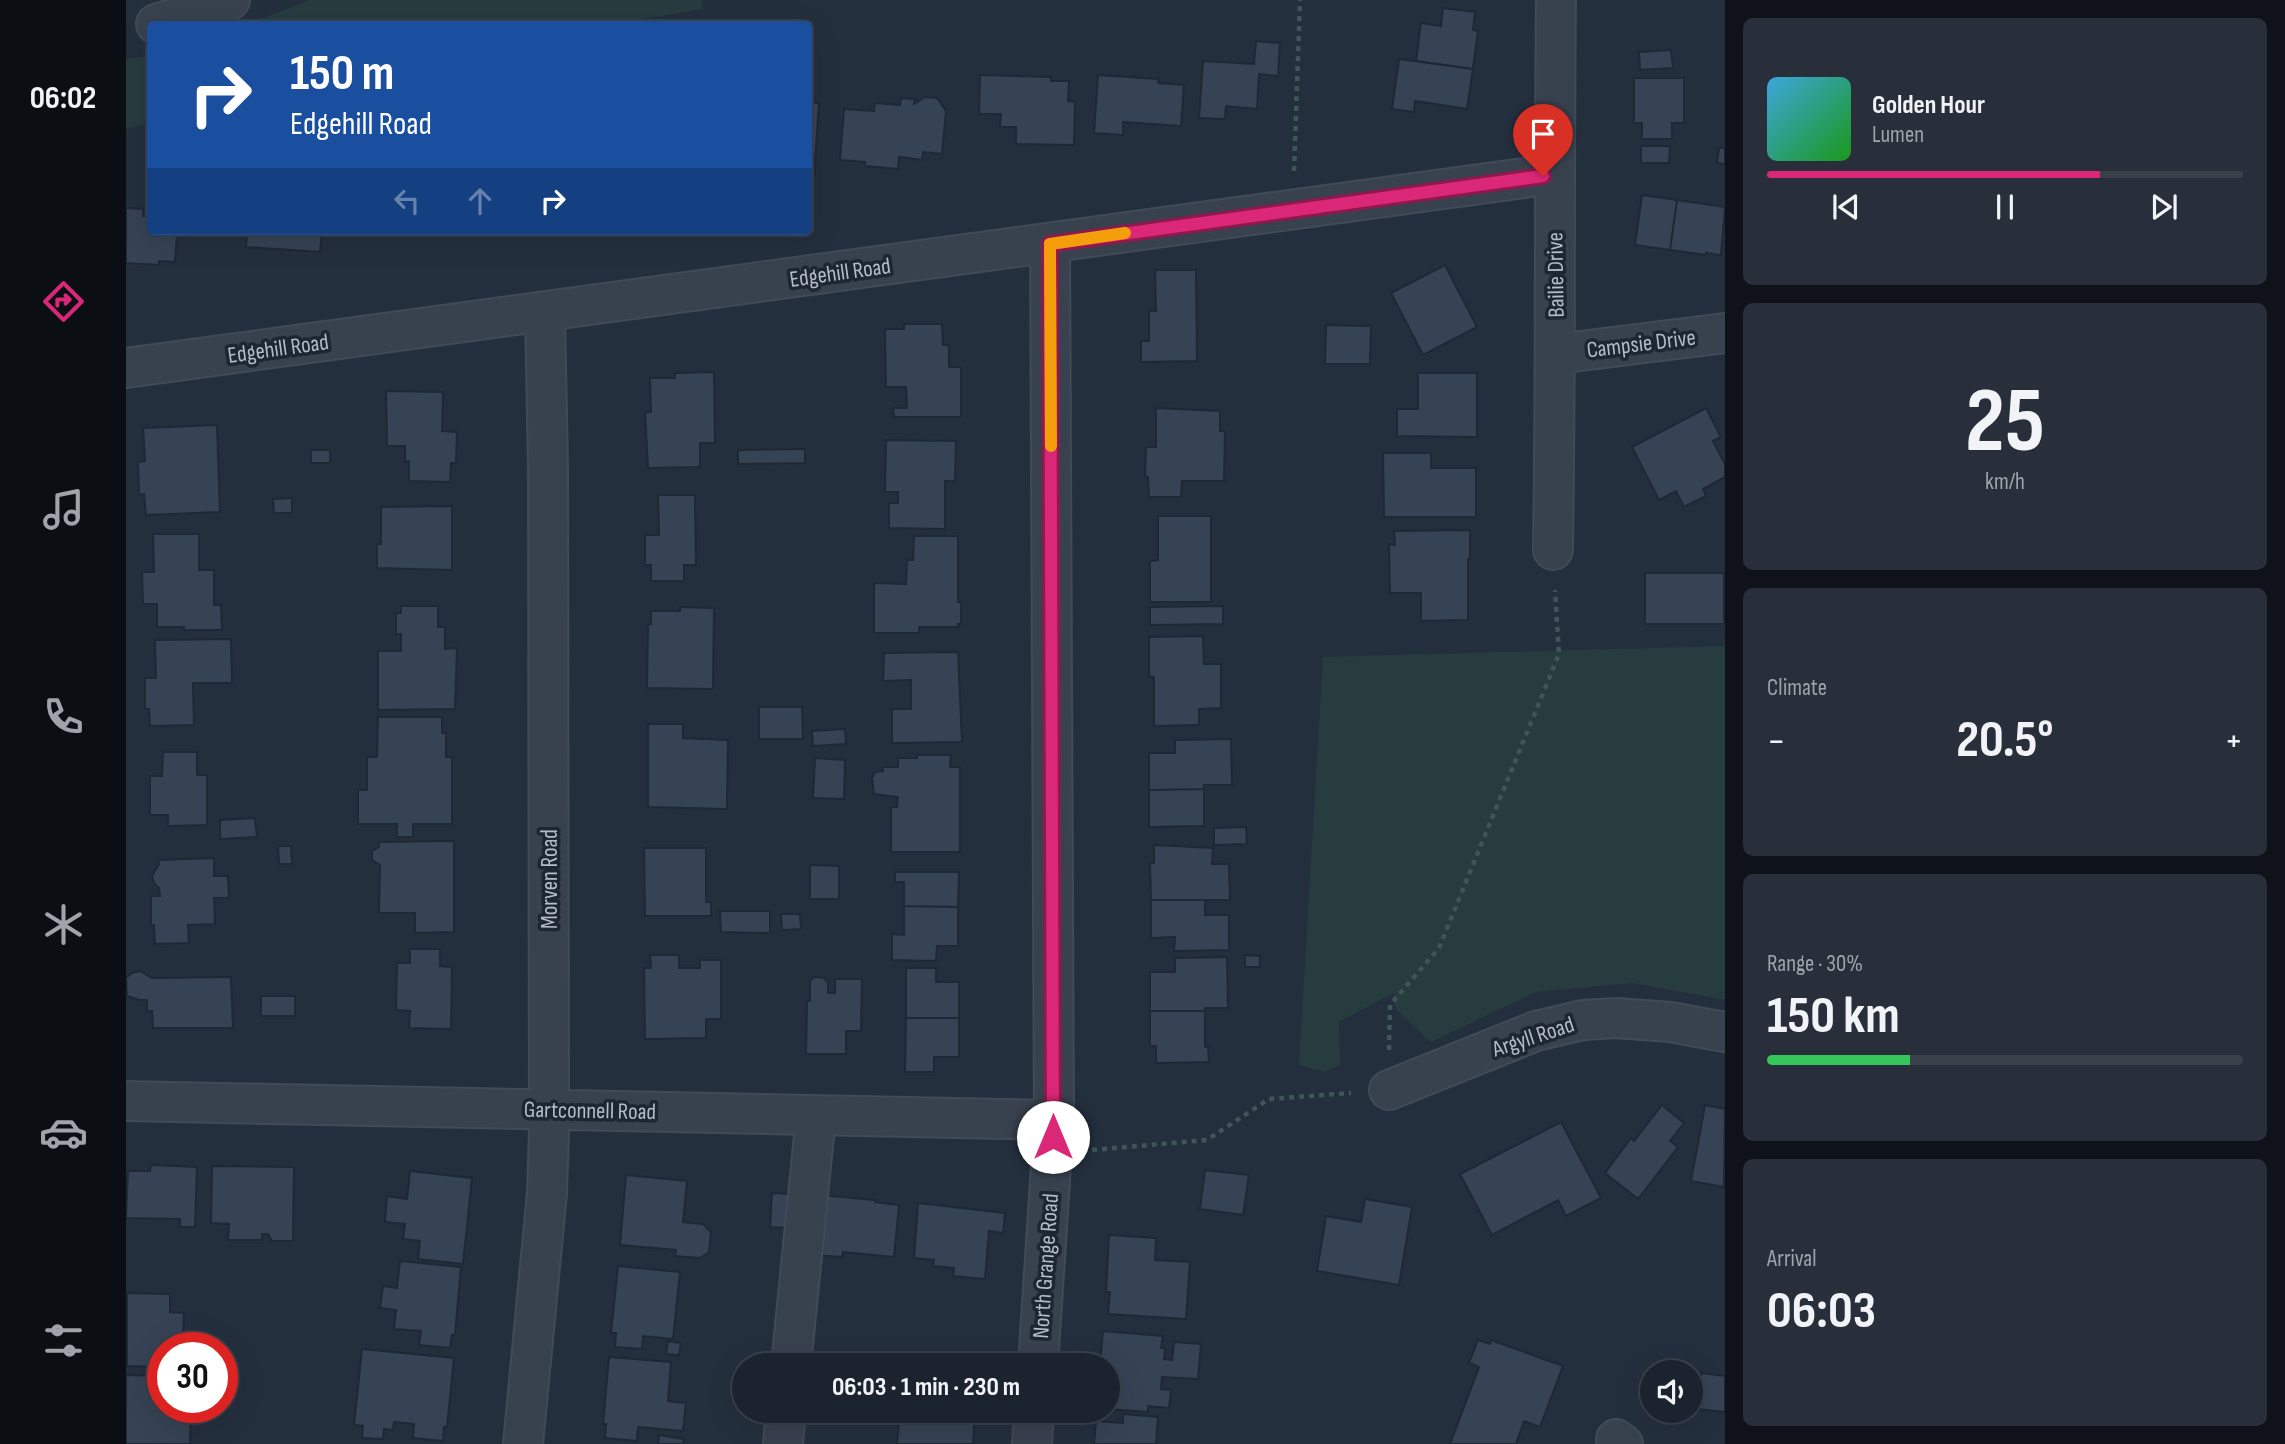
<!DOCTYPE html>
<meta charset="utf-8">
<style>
body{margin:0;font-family:"Sofia Sans Condensed",sans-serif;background:#282f3a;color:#f1f3f6;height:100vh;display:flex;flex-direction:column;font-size:26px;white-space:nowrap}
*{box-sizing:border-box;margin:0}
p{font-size:23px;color:#a0a4aa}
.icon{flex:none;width:38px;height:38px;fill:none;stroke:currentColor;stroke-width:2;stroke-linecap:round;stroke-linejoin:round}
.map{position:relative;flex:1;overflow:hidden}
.side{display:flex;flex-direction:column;gap:18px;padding:18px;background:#0f1319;width:560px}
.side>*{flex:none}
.guide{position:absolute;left:21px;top:21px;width:665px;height:214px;border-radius:7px;box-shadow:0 7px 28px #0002,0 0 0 2px #39404a;background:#1a4fa0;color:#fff;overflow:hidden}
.fabs{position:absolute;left:1514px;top:1360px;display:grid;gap:14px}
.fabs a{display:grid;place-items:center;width:63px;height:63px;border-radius:50%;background:#1b232e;box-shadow:0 7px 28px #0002,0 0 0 2px #39404a;font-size:35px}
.speed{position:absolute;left:21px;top:1332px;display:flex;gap:14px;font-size:35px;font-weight:700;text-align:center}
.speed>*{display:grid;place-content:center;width:91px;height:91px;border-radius:50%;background:#1b232e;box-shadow:0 7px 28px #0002,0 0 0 2px #39404a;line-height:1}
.speed .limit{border:10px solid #d22;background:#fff;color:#111}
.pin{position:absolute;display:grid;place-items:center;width:60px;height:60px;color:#fff;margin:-72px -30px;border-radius:50% 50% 50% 0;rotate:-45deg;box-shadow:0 0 7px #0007}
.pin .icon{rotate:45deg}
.me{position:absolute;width:77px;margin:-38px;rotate:0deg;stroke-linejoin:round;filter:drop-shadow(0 0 5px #0008)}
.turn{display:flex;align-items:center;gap:24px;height:147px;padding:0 28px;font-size:32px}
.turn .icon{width:91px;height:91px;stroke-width:2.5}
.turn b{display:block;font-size:49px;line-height:60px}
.lanes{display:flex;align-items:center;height:66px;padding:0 28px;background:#0003;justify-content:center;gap:35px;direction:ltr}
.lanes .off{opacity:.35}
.big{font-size:52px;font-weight:700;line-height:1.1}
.side .card{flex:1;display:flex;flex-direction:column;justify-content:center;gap:10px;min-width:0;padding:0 24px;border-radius:10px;background:#282f3a}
.side .dial{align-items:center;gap:0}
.dial b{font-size:91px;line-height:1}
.song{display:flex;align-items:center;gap:21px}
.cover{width:84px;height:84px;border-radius:10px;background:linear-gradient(135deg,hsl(200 70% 55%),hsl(120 70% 35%))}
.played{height:7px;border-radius:4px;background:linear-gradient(90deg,#db2777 70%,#39404a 70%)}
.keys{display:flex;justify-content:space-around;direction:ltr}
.heat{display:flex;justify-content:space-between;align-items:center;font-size:38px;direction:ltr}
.charge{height:10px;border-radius:5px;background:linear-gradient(90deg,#34c759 30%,#39404a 0)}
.trip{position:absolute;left:606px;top:1353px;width:388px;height:70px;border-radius:35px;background:#1b232e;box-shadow:0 7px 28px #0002,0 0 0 2px #39404a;font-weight:700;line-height:70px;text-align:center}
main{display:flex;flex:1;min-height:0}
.tab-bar{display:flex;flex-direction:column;width:126px;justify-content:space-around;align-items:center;background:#0b0e12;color:#a0a4aa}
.tab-bar .icon{width:49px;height:49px}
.tab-bar .selected{color:#db2777}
.tab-bar b{font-size:32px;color:#f1f3f6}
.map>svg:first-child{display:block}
.green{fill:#263c3f}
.building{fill:#364354;stroke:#1f2835;stroke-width:2}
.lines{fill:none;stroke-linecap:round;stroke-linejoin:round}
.minor-casing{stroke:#414a57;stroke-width:42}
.path{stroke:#3f5557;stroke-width:4.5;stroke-dasharray:5 5;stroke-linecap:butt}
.minor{stroke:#38414e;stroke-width:38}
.route-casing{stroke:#8e194d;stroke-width:18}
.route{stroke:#db2777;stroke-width:12}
.slow{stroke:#f59e0b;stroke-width:12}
.labels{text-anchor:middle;stroke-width:7;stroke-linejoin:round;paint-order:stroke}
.street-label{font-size:23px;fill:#b4bcc9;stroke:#1d2633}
</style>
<main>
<nav class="tab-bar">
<b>06:02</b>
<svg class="icon selected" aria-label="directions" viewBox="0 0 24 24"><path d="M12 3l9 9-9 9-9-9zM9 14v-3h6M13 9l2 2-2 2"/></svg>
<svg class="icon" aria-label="music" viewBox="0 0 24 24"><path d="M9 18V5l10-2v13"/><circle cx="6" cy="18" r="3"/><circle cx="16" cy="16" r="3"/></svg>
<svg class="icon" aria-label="phone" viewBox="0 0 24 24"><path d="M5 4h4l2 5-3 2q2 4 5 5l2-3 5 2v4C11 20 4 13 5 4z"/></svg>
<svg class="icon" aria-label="climate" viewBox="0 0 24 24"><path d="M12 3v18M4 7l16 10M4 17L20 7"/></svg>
<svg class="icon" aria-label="car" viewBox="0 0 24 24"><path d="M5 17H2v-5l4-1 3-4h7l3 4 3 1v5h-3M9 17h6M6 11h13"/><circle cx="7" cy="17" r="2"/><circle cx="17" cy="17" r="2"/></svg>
<svg class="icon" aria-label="filters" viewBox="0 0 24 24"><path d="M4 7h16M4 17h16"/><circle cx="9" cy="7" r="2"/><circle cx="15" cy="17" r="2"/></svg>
</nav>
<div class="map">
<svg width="1599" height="1444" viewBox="0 0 1599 1444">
<rect width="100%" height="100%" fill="#242f3e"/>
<path class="green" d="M 184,0 L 575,0 L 577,9 L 485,24 L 122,24 Z
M 24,56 L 24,123 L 0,129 L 0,59 Z
M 1599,646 L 1599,1000 L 1507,983 L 1410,992 L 1305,1042 L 1270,1010 L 1267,993 L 1213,1022 L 1214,1065 L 1198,1072 L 1173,1065 L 1197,657 Z"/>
<path class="building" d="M 1317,8 L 1349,12 L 1347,30 L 1352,31 L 1347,69 L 1290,61 L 1295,23 L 1315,26 Z
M 1130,41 L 1154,43 L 1152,76 L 1133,74 L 1131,109 L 1100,106 L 1099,119 L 1073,118 L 1077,61 L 1128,64 Z
M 1545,50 L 1547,68 L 1514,70 L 1513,52 Z
M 1273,59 L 1347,69 L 1341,109 L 1289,101 L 1288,112 L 1266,109 Z
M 854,75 L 925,77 L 925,81 L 943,81 L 942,101 L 949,102 L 948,145 L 890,144 L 890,127 L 874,127 L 875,114 L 853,114 Z
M 972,75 L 1033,79 L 1032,83 L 1058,85 L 1055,126 L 997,122 L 997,135 L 968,133 Z
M 1508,78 L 1558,78 L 1558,123 L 1546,123 L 1546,139 L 1516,139 L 1516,123 L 1508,123 Z
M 799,97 L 811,98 L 820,111 L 816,154 L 797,152 L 796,160 L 773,157 L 772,169 L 739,166 L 739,162 L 714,160 L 718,109 L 748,111 L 749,103 L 774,105 L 775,98 L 789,99 L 788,104 Z
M 682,102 L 693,103 L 688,178 L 682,178 Z
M 1515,146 L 1544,146 L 1543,163 L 1515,163 Z
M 1593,148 L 1599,148 L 1599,164 L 1591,163 Z
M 24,190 L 24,231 L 60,231 L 59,237 L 51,237 L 49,262 L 33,261 L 33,265 L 0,263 L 0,208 L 17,209 L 17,216 L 23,217 Z
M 1516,195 L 1551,200 L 1544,250 L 1509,245 Z
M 1551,200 L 1599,207 L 1595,255 L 1580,253 L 1580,255 L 1544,250 Z
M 116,231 L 196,231 L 194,252 L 120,247 L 121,231 Z
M 1319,265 L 1351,327 L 1297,355 L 1265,293 Z
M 1029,270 L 1070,270 L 1071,361 L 1015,362 L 1015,341 L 1023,341 L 1023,311 L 1030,311 Z
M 778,324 L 816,324 L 817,345 L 823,345 L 823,367 L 835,367 L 835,417 L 768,417 L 767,408 L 781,408 L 780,387 L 760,387 L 759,329 L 778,329 Z
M 1200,325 L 1245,326 L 1244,364 L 1199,364 Z
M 588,372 L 589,443 L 574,443 L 574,467 L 522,468 L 519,413 L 525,412 L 524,378 L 549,378 L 549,373 Z
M 1292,373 L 1351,373 L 1351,437 L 1271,436 L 1271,409 L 1292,409 Z
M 260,391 L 317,392 L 316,431 L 331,432 L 330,463 L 325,463 L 324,482 L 283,481 L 283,461 L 279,462 L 279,446 L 261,446 Z
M 1030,408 L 1094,411 L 1094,431 L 1099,431 L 1098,481 L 1056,481 L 1055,497 L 1023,497 L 1022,477 L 1019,477 L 1020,447 L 1030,447 Z
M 1580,408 L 1595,437 L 1587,441 L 1599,464 L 1599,477 L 1577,489 L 1580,496 L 1558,507 L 1550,491 L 1533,500 L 1506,447 Z
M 91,425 L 94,512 L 20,515 L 18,494 L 13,495 L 12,462 L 19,461 L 17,428 Z
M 760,440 L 830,441 L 829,481 L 819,481 L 819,529 L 763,528 L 763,503 L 772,503 L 772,492 L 759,492 Z
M 679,449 L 679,463 L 612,464 L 612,450 Z
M 185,450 L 204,450 L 204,463 L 185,463 Z
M 1257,453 L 1305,453 L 1305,468 L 1350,468 L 1350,517 L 1258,517 Z
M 532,495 L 569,495 L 570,565 L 558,565 L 558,581 L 525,581 L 525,565 L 519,565 L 519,535 L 533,535 Z
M 166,498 L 166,513 L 148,513 L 147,499 Z
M 326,506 L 326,570 L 251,568 L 251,544 L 255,544 L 255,507 Z
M 1032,516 L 1085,516 L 1085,602 L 1024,602 L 1024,561 L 1032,560 Z
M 1344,530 L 1344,559 L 1342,559 L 1342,620 L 1295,621 L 1295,593 L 1264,593 L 1263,544 L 1269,545 L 1268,531 Z
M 27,534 L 73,534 L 73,570 L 88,570 L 88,605 L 95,605 L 96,630 L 57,630 L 58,627 L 31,627 L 31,604 L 17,604 L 16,572 L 28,572 Z
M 788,536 L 832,536 L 832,602 L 835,602 L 835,624 L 832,624 L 832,627 L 793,627 L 793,633 L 748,633 L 748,583 L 780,584 L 781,560 L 787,560 Z
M 1519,573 L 1598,573 L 1598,624 L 1519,624 Z
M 275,606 L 312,606 L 312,627 L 319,627 L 319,649 L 331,648 L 329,709 L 252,710 L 252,651 L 275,651 L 275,634 L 270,634 L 270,613 L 275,613 Z
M 1097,606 L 1097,624 L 1024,625 L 1024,607 Z
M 554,607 L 588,608 L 587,689 L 521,688 L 522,624 L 525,624 L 525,611 L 554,611 Z
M 1077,636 L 1078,664 L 1095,664 L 1095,708 L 1073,709 L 1073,725 L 1028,726 L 1028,677 L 1023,676 L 1023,637 Z
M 105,639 L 106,683 L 67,683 L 68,725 L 24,726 L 23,709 L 19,709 L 19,678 L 30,678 L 29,640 Z
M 832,652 L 836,742 L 766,743 L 766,709 L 785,709 L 785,680 L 757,681 L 758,653 Z
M 633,707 L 676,707 L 677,739 L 633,739 Z
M 252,717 L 316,717 L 316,733 L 320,733 L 320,757 L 326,757 L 326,824 L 287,824 L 287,837 L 271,837 L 271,824 L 232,824 L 232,790 L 241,790 L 241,757 L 251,757 Z
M 522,724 L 557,724 L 557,738 L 602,740 L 601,809 L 522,807 Z
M 719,729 L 720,744 L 687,746 L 686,731 Z
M 1105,739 L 1106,785 L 1078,785 L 1078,789 L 1023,790 L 1023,753 L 1049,753 L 1049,740 Z
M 37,752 L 71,752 L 71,775 L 81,775 L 81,825 L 42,826 L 42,815 L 24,815 L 24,776 L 36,776 Z
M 791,755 L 825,755 L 824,767 L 834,767 L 834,852 L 765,852 L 765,807 L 771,807 L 772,797 L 748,794 L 746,778 L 749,772 L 757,771 L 757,767 L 772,767 L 772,758 L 791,758 Z
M 689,758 L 719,760 L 718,799 L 687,798 Z
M 1078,789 L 1078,826 L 1023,827 L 1023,790 Z
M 129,818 L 131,837 L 94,839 L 94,820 Z
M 1120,827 L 1121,844 L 1088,845 L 1088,828 Z
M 328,841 L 328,932 L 289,933 L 289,913 L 253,913 L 254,865 L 246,860 L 246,851 L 253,847 L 253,842 Z
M 1028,845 L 1087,848 L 1086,864 L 1103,864 L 1104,900 L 1025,900 L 1024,863 L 1028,863 Z
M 152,846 L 165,846 L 166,864 L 153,864 Z
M 518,848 L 580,848 L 580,902 L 585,902 L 585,916 L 519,916 Z
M 88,858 L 88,876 L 102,876 L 103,898 L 88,898 L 89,924 L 62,925 L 63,943 L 29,944 L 28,925 L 25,925 L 25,896 L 34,896 L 33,888 L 28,883 L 26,876 L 33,864 L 32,860 Z
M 684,865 L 713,866 L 713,899 L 684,899 Z
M 769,872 L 833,872 L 832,907 L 778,906 L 778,882 L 769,882 Z
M 1025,900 L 1079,900 L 1079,915 L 1103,915 L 1103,950 L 1048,951 L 1049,937 L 1025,938 Z
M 778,906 L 832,907 L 832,946 L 811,946 L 810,961 L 766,960 L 766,934 L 778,935 Z
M 594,911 L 644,911 L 644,933 L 595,932 Z
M 655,914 L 674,914 L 675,929 L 656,930 Z
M 284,949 L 314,949 L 314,966 L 326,967 L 325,1029 L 283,1028 L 284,1011 L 270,1010 L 271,963 L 284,963 Z
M 524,955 L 553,955 L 553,968 L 574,968 L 574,960 L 595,960 L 595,1019 L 580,1019 L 580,1038 L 519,1039 L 518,968 L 525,968 Z
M 1119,955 L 1134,956 L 1134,967 L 1119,967 Z
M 1101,957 L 1102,1008 L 1079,1008 L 1079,1011 L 1024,1011 L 1024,972 L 1049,972 L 1049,958 Z
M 780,968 L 810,968 L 810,982 L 833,982 L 833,1018 L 780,1018 Z
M 14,971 L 26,978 L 105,977 L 107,1028 L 27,1028 L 26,1011 L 21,1011 L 21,1000 L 14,1000 L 1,996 L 0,978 L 6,973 Z
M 688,977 L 698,978 L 702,983 L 702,993 L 709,993 L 709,979 L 736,979 L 735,1031 L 720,1031 L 720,1054 L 680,1054 L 681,1001 L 684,1001 L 684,981 Z
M 135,996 L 169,996 L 169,1016 L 135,1016 Z
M 1024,1011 L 1079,1011 L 1079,1047 L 1082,1047 L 1083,1062 L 1030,1063 L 1030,1046 L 1024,1046 Z
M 780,1018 L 833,1018 L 833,1057 L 808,1057 L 808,1072 L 779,1072 Z
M 1536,1105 L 1558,1123 L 1544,1141 L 1552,1147 L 1512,1199 L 1479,1173 L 1505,1138 L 1508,1141 Z
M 1579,1105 L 1599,1109 L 1598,1187 L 1565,1181 Z
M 1435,1122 L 1475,1198 L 1440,1216 L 1432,1200 L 1366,1235 L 1334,1174 Z
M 25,1165 L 71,1167 L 69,1227 L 54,1227 L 54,1219 L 0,1218 L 2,1171 L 24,1171 Z
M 86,1166 L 168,1167 L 167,1241 L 146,1241 L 142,1234 L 136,1234 L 136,1240 L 102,1240 L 103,1224 L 85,1223 Z
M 1079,1170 L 1123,1175 L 1117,1215 L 1074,1209 Z
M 284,1171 L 346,1178 L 337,1264 L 292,1259 L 294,1241 L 277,1239 L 279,1224 L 259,1222 L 261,1196 L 281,1199 Z
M 500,1175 L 561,1181 L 557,1222 L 577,1224 L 585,1232 L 583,1252 L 574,1258 L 549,1256 L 550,1250 L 494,1245 Z
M 646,1193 L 665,1194 L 661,1228 L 644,1227 Z
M 694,1195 L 749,1200 L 749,1202 L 773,1205 L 768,1257 L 717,1252 L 716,1257 L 688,1255 Z
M 1239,1199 L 1286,1207 L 1273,1285 L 1191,1271 L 1200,1216 L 1235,1222 Z
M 792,1203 L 879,1213 L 877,1233 L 863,1231 L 859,1279 L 827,1276 L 828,1268 L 807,1266 L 808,1260 L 788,1258 Z
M 983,1235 L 1030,1238 L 1029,1260 L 1064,1262 L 1060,1319 L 982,1314 L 984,1292 L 980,1292 Z
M 274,1261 L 335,1267 L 329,1335 L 326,1335 L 324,1348 L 293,1345 L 295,1331 L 268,1329 L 270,1310 L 254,1308 L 257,1286 L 271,1288 Z
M 492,1266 L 554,1272 L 547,1339 L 517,1336 L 516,1349 L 489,1347 L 490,1333 L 485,1333 Z
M 1,1293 L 44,1294 L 44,1312 L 58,1313 L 57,1339 L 48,1339 L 48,1348 L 37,1348 L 37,1367 L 1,1366 Z
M 977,1331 L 1037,1336 L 1035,1348 L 1039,1348 L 1038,1359 L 1046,1360 L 1048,1342 L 1075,1344 L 1072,1379 L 1036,1377 L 1035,1389 L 1045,1390 L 1043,1408 L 1022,1406 L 1022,1412 L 982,1409 L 982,1365 L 974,1365 Z
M 1352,1340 L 1364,1344 L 1365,1340 L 1437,1366 L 1414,1427 L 1398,1421 L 1390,1444 L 1324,1444 L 1353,1367 L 1343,1363 Z
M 542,1341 L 555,1343 L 553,1355 L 540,1354 Z
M 236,1349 L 328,1358 L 321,1427 L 318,1427 L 317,1441 L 287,1438 L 288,1424 L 268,1422 L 267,1430 L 258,1429 L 257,1439 L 236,1438 L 237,1426 L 228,1425 Z
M 483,1357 L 545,1362 L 542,1401 L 560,1403 L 557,1431 L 512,1427 L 511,1441 L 479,1438 L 480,1424 L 477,1424 Z
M 1575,1373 L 1599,1376 L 1599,1412 L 1572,1409 Z
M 0,1375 L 29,1376 L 28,1391 L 37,1392 L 37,1407 L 61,1407 L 61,1412 L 65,1412 L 64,1444 L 0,1444 Z
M 774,1410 L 849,1410 L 847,1444 L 771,1444 Z
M 997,1414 L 1032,1417 L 1030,1444 L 968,1444 L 970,1421 L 997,1423 Z
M 533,1435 L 558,1439 L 557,1444 L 532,1444 Z"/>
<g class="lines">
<defs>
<path id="minor" d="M 30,24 L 104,0
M 1430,354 L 1599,333
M 0,368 L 1428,174
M 1427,550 C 1430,367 1428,183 1430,0
M 1263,1090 L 1410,1031 L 1457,1020 L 1490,1018 L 1544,1022 L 1599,1032
M 0,1101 L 928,1120
M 665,1365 L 690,1116
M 912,1365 L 928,1120 L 924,244
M 1490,1439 L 1497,1444
M 397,1444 L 421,1193 L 423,1130 L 422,465 L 419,312
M 657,1444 L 660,1410
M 906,1444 L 908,1410"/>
</defs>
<use href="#minor" class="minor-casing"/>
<path class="path" d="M 1168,171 L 1174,0
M 1263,1050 L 1264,1005 L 1313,948 L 1433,654 L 1429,590
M 966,1150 L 1081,1140 L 1143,1099 L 1225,1093"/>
<use href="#minor" class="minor"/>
</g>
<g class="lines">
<defs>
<path id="route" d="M 927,1137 L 924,244 L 1417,176"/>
</defs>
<use href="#route" class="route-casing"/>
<use href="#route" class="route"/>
<path class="slow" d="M 925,446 L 924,244 L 999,233"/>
</g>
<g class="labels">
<g class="street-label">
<text transform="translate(714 272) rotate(-8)" y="8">Edgehill Road</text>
<text transform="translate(1429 275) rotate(-91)" y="8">Bailie Drive</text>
<text transform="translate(1515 343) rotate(-7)" y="8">Campsie Drive</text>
<text transform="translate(152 348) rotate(-8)" y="8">Edgehill Road</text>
<text transform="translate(423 879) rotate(-90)" y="8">Morven Road</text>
<text transform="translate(1407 1036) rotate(-18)" y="8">Argyll Road</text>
<text transform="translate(464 1110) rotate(1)" y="8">Gartconnell Road</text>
<text transform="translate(919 1266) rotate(-86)" y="8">North Grange Road</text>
</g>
</g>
</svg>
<div class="fabs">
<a><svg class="icon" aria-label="sound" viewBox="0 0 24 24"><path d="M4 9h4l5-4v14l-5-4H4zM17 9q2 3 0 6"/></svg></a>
</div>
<div class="speed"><div class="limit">30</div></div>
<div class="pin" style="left:1417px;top:176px;background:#d93025"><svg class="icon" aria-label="arrive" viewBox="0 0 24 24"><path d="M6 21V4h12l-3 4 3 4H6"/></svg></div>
<svg class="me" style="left:927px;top:1137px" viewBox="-20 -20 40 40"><circle r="19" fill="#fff"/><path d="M0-13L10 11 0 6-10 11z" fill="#db2777"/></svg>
<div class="trip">06:03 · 1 min · 230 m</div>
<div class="guide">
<div class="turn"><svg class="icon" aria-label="right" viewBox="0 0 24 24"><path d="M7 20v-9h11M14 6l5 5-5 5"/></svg><div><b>150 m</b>Edgehill Road</div></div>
<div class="lanes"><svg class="icon off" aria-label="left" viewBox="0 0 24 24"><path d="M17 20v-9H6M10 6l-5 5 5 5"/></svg><svg class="icon off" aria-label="ahead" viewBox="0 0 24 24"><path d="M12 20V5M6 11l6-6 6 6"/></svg><svg class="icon" aria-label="right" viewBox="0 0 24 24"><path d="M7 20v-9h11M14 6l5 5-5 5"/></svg></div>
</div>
</div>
<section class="side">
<div class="card">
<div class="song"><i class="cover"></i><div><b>Golden Hour</b><p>Lumen</p></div></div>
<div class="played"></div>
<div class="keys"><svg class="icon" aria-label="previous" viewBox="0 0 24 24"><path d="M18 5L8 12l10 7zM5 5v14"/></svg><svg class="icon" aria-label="pause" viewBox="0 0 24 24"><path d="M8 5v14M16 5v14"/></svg><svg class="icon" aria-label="next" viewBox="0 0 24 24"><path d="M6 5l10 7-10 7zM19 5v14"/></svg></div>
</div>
<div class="card dial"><b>25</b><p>km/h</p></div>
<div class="card"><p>Climate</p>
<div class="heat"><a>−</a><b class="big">20.5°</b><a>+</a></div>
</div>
<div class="card"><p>Range · 30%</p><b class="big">150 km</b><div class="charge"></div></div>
<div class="card"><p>Arrival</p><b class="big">06:03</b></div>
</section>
</main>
